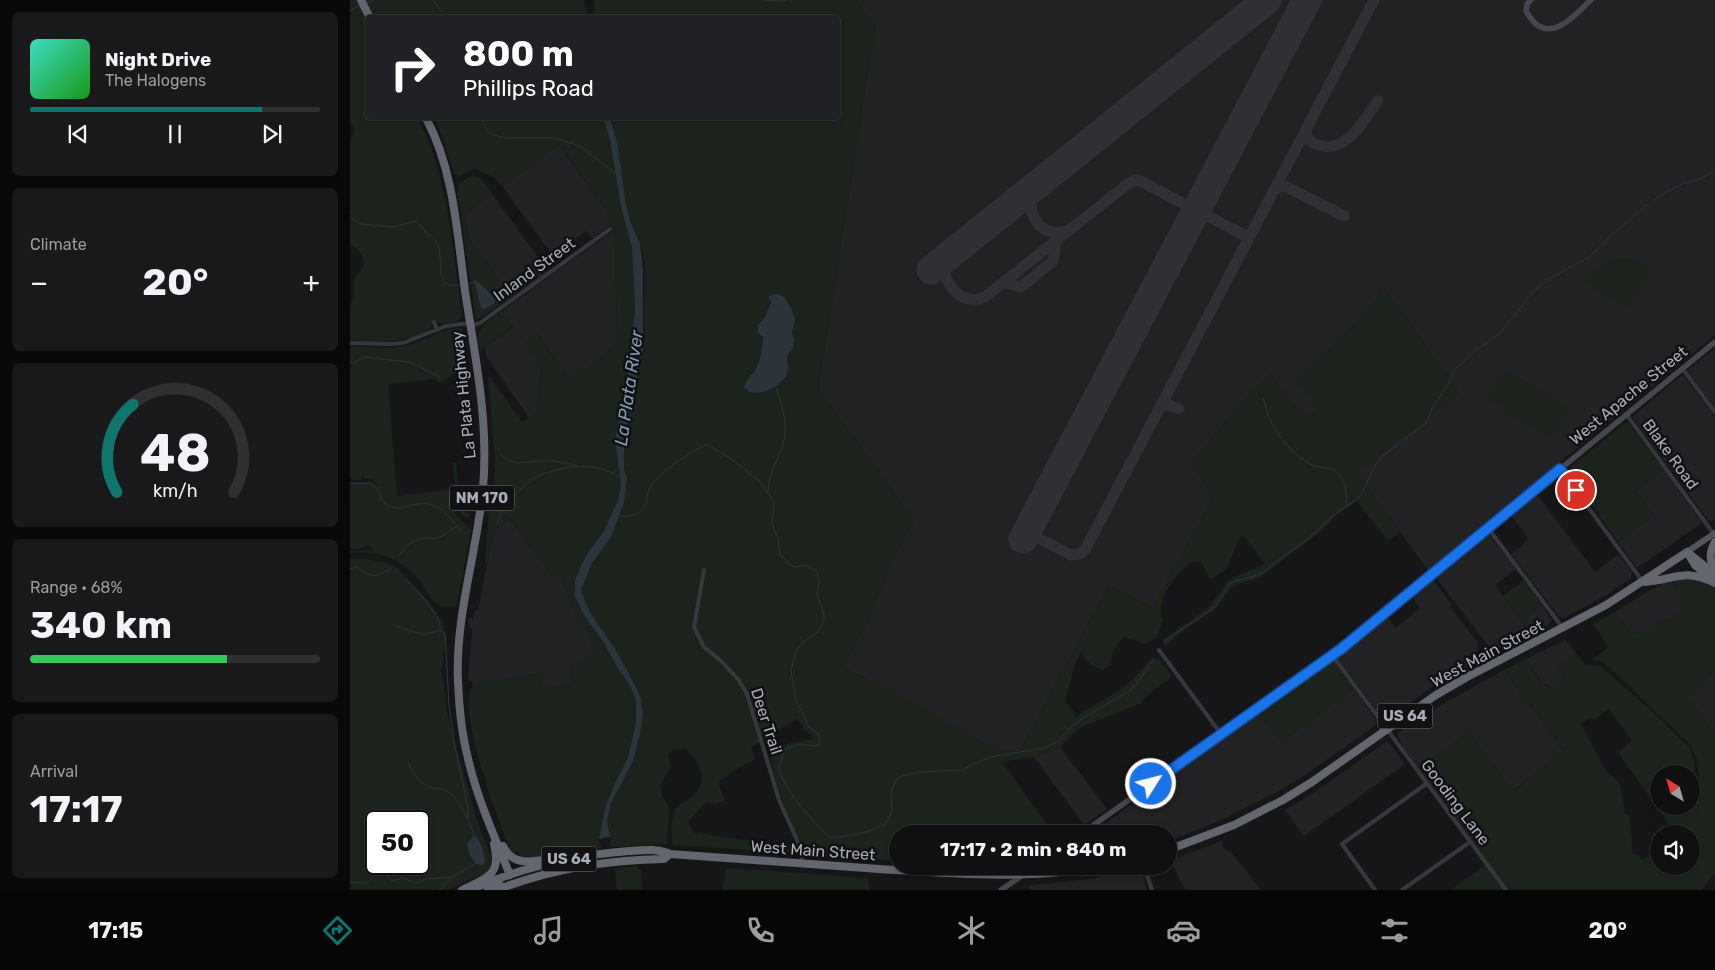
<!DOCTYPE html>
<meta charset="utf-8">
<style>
body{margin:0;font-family:Rubik,sans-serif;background:#19191b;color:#f1f3f6;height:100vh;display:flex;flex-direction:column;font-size:19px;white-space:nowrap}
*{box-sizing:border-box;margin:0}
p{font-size:16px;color:#9c9d9f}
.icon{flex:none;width:28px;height:28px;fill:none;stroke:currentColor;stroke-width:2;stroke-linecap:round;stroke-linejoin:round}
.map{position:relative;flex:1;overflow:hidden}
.panel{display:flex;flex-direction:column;gap:12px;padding:12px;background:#09090a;width:350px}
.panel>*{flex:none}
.top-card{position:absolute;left:15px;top:15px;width:475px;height:105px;border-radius:5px;box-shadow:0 2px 8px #0003,0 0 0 1px #303032;background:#202124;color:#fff;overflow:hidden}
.needle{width:32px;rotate:323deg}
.fabs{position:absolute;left:1300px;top:765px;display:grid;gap:10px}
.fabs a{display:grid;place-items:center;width:50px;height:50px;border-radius:50%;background:#101012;box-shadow:0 2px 8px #0003,0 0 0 1px #303032;font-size:25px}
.speed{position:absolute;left:15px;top:810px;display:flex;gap:10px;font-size:25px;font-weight:700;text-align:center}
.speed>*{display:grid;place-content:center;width:65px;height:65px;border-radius:50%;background:#101012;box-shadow:0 2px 8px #0003,0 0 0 1px #303032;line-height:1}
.speed .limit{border:2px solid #111;border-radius:8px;background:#fff;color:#111}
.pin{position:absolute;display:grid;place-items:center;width:42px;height:42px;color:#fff;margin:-21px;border:2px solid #fff;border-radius:50%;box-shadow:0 1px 5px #0007}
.me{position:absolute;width:55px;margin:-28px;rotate:54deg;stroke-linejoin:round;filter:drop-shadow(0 0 4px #0008)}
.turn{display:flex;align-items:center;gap:18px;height:105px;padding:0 15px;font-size:22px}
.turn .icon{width:65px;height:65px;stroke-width:2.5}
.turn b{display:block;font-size:35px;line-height:42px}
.big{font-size:38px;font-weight:700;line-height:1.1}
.panel .widget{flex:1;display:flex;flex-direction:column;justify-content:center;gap:8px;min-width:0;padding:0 18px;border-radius:8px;background:#19191b}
.panel .dial{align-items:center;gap:0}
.dial svg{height:130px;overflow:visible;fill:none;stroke:#303032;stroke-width:7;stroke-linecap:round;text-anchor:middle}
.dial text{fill:#f1f3f6;stroke:none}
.song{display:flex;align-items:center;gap:15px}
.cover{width:60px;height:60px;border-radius:8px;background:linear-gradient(135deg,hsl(170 70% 55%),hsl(120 70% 35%))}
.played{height:5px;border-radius:2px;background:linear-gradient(90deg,#0f766e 80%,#303032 80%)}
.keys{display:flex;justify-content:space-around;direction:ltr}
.heat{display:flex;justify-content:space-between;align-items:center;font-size:28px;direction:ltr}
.charge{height:8px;border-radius:4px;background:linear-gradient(90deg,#34c759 68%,#303032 0)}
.trip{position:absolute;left:539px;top:825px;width:288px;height:50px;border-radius:25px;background:#101012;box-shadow:0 2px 8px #0003,0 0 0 1px #303032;font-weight:700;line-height:50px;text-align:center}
.tabs{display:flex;height:80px;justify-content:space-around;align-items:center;background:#060607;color:#9c9d9f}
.tabs .icon{width:35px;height:35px}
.tabs .active{color:#0f766e}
.tabs b{font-size:22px;color:#f1f3f6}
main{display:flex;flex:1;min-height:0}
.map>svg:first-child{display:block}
.built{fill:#222225}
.green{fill:#1c231d;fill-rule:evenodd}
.water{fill:#2c353c}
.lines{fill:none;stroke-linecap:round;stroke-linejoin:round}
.stream{stroke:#2c353c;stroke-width:1}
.taxiway{stroke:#303135;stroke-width:11}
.runway{stroke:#303135;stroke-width:29}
.street{stroke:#37383d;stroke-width:4}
.secondary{stroke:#45474d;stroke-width:5.5}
.primary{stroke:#53555c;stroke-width:6}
.highway{stroke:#63666e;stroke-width:8}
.route-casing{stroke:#114b97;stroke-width:12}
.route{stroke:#1a73e8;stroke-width:9}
.labels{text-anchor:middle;stroke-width:5;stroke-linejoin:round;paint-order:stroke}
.shield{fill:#111113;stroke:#7b7e86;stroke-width:1}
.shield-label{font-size:15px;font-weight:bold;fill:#a8adb8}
.street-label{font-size:16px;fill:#a8adb8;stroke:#111113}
.water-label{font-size:18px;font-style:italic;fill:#7f9bb3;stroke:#111113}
</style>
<main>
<section class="panel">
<div class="widget">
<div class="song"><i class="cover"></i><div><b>Night Drive</b><p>The Halogens</p></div></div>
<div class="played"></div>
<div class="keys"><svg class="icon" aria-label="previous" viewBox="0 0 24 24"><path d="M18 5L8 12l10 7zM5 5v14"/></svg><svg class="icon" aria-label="pause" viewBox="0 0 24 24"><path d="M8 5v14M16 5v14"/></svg><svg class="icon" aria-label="next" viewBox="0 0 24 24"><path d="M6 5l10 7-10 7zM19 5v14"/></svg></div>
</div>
<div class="widget"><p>Climate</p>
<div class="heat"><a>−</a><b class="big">20°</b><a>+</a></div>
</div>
<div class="widget dial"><svg viewBox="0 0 100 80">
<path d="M14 69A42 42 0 1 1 86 69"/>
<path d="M14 69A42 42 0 0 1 24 15" stroke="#0f766e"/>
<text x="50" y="56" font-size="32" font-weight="700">48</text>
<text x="50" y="72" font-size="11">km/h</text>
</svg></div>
<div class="widget"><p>Range · 68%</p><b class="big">340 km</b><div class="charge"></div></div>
<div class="widget"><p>Arrival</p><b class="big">17:17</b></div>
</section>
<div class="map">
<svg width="1365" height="890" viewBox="0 0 1365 890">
<rect width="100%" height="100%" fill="#161618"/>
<path class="built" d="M 506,0 L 1365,0 L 1365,335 L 1078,570 L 1006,472 L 1109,392 L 1033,286 L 969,409 L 954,418 L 921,374 L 906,386 L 840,464 L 864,497 L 802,608 L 759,585 L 665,760 L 513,677 L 493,667 L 517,622 L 541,563 L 564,520 L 468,389 L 525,26 Z
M 209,145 L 259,214 L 257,216 L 260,226 L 241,239 L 241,237 L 236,231 L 205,254 L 201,253 L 152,186 Z
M 142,194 L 198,271 L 154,302 L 150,293 L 150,281 L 119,240 L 115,214 Z
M 262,231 L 265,241 L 267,341 L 252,358 L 220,380 L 187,333 L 175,341 L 192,367 L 186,413 L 179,418 L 136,356 L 135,347 L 163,327 L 152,311 Z
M 1365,348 L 1365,408 L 1337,371 Z
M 1332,375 L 1334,376 L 1365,416 L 1365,521 L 1363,522 L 1358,520 L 1282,417 Z
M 1314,470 L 1352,523 L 1287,568 L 1268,542 L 1303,515 L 1286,491 Z
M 1187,494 L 1245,572 L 1268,554 L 1282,572 L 1281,578 L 1257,595 L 1214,618 L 1209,617 L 1161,554 L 1172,546 L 1178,538 L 1161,515 Z
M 159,518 L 203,577 L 210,573 L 226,613 L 239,635 L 245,652 L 235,659 L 236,662 L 222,684 L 192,689 L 189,674 L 126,683 L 121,688 L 123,681 L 118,681 L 122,630 L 118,624 L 119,616 L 123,619 L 125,611 L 128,611 L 143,533 Z
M 1139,535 L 1166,569 L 1145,585 L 1171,621 L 1192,605 L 1201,620 L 1198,626 L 1144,653 L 1086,578 Z
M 1083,580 L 1102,605 L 1100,607 L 1128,643 L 1127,653 L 1136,657 L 1086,685 L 1037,717 L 1032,718 L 987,658 L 1037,617 L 1046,628 L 1070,608 L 1062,597 Z
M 1322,581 L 1332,598 L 1330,612 L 1319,619 L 1308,621 L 1306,631 L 1280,633 L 1265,612 L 1300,590 L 1314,583 Z
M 1216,640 L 1226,653 L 1208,667 L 1213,676 L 1214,682 L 1209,688 L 1203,691 L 1199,686 L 1193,683 L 1180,666 L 1177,658 Z
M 1154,670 L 1214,751 L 1163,791 L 1119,732 L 1069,769 L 1050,743 L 1051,742 L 1047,736 L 1048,733 L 1071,718 L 1075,719 L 1073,716 L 1069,717 L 1083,708 L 1081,711 L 1082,716 L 1084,709 Z
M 1365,671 L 1365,734 L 1336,695 Z
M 1004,689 L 1026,720 L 1025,726 L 955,775 L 927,792 L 867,822 L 818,841 L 818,834 L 740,834 L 910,713 L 931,742 Z
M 1036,742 L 1039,743 L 1055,764 L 954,836 L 935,810 L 963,793 Z
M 710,747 L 757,809 L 734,825 L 684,757 Z
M 872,841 L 872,847 L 883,854 L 911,890 L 835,890 L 820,860 Z
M 787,869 L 792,872 L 797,890 L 680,890 L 678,886 L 739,879 Z"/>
<path class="green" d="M 0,0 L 234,0 L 237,11 L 236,17 L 18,18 L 18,118 L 68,118 C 99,178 102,248 112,315 L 109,321 L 92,324 L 86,321 L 82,323 L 81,327 C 64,345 23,341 0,340 L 0,305 C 5,299 3,289 4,281 C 5,275 10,272 13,267 C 18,258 7,249 0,244 L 0,142 L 5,129 L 0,122 Z
M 244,0 L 506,0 L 525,26 L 468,389 L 564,520 L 541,563 L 517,622 L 493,667 L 576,709 L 648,751 L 671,749 L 759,585 L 802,608 L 864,497 L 840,464 L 906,386 L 921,374 L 954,417 L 969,409 L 948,382 L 1025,301 L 1033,286 L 1109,392 L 1007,472 L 1050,532 L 1038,541 L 1007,501 L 986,515 L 973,530 L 909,578 L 883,586 L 865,609 L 837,628 L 816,646 L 813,643 L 814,639 L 858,608 L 868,595 L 878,580 L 915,564 L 896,538 L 891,535 L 876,570 L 860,579 L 851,562 L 841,562 C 826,574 804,600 813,619 L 807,637 L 796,644 L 774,637 L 763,650 L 760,665 L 753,670 L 742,665 L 733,657 L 733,650 L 725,663 L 715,702 L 724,712 L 725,718 C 737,707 752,702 765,693 C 780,684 790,670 802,658 L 810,660 L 822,676 L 798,695 L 791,703 L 729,728 L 710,747 L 698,752 L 684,757 L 652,762 L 704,834 L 548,834 L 547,861 L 459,854 C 444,840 422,776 420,755 C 427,745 452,739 463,740 L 463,736 L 453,729 L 448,718 L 401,748 L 405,759 L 380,773 L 369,782 L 370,789 L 375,798 L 374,801 L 365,804 L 356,802 L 338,822 L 344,832 L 348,835 L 350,832 L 365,836 L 447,847 L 448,848 L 446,853 L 323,845 C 321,834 321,820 325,810 C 329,802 338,801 343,796 C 360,781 350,762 336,749 L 324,749 L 318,754 L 321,767 L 310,785 L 312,796 L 319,807 L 317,844 L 261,847 L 257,821 L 261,803 L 283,760 L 292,722 L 291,698 L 283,681 L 264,647 L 239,611 L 231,590 L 242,563 L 260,539 L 277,478 C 265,445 287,387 293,352 C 295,341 294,329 294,318 C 294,296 297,263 290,242 C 285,229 279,217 276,203 C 271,174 267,146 260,118 L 488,118 L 488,18 L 244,17 ZM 421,301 L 445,319 L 442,334 L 444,340 L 443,348 L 437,356 L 437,373 L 397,379 C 412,361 417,347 408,325 L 415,317 Z
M 84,118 L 253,118 L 260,140 L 271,207 L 282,248 L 285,308 L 280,363 L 265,439 L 271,485 L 268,500 L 254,531 L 237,554 L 225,580 L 234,615 L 254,643 L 268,669 L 279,684 L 286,699 L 286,722 L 278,758 L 265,783 L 256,805 L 249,839 L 251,848 L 179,859 L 170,856 L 167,852 L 162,853 L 159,848 L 160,845 L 158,845 L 137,787 C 137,778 133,772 130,764 C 126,747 113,705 121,689 C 122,688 125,684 126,683 L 190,674 L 192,689 L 222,684 L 220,665 L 236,662 L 234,659 L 245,652 L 239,635 L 226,613 L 210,573 L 203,578 L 160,518 L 143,533 L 137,563 L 135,563 L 140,499 L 144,497 L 145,460 L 138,378 L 140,377 L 172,422 L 186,413 L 192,367 L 174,342 L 186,333 L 220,380 L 252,358 L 267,341 L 265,241 L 257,216 L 259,214 L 210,145 L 152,186 L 145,178 L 125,168 L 107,178 L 106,174 L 104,174 L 94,141 Z
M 121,176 C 132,176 136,185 142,194 L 115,214 L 119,240 L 150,281 L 150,293 L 154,302 L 135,315 L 126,320 L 108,196 L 108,184 Z
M 1275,257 L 1290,261 L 1301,269 L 1278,306 L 1274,307 L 1237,283 C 1245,267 1257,259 1275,257 Z
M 152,311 L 163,326 L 135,347 L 133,346 L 131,353 C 130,348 128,341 128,336 C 130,325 144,317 152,311 Z
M 107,328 L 113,329 L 112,331 L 113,333 L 118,363 L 115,367 L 90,383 L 83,379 L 38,384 L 47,496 L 97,490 L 101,494 L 106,515 L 121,530 L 107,605 C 102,608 93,608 88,604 C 80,599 75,587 69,580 C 51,559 27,549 0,553 L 0,551 L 25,550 L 18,545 L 9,549 L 0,548 L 0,496 L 3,497 L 0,495 L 0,482 L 13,482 L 21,481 L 29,487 L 23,479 L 14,478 L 12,475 L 11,480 L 2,480 L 0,478 L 0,346 C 18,347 37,350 55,346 C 73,341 89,331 107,328 Z
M 1156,369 L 1218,409 L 1199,438 L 1137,398 Z
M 1277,421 L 1314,470 L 1286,491 L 1303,515 L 1268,542 L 1217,470 Z
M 103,463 L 106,463 L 109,497 L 114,512 L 119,513 L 119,518 L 114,517 L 108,509 Z
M 0,559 L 16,559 L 34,562 L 48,568 L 79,602 L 93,623 L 96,638 L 91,671 L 94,684 L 96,710 L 127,820 L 142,858 L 139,869 L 135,873 L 98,890 L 0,890 ZM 26,821 L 69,821 L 69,864 L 26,864 Z
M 1343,578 L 1365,588 L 1365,671 L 1336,695 L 1365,734 L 1365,872 L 1352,890 L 1101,890 L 1138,863 L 1069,769 L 1119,732 L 1164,791 L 1214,750 L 1154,670 L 1177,658 C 1180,666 1186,678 1193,683 C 1197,686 1200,687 1203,691 L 1209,688 L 1214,682 L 1213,676 L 1207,667 L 1226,653 L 1235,665 L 1250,666 L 1306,715 L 1337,745 C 1345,755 1344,766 1345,779 L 1349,779 L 1347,759 L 1339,744 L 1257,665 L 1251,661 L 1241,661 L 1259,647 L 1243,624 L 1265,612 L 1280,633 L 1306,631 L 1308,621 L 1319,619 L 1330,612 L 1329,603 L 1332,598 L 1322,580 ZM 1259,709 L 1282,741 L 1268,752 L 1326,834 L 1341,834 L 1341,866 L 1309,866 L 1309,847 L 1292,860 L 1287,854 L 1283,855 L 1279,815 L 1275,815 L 1270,783 L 1256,771 L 1231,724 L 1241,717 L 1244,720 ZM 1309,774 L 1341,774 L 1341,806 L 1309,806 Z
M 1174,580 L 1192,605 L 1171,621 L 1153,596 Z
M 982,662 L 985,663 L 1004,689 L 931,742 L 910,713 Z
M 285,866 L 291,870 L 292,889 L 294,890 L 267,890 L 265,868 Z
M 377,868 L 518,878 L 520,890 L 373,890 L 375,871 Z"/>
<path class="water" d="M 253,118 L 260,118 L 267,142 L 276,205 L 282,225 L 290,243 L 293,268 L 293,351 L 274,440 L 274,469 L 277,478 L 274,503 L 260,539 L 242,563 L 231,590 L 239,611 L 264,647 L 283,681 L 291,698 L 293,714 L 290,734 L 283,761 L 261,803 L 257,821 L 260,837 L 249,839 L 256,805 L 265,783 L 278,758 L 286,722 L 286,699 L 279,684 L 268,669 L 254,643 L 234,615 L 225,596 L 225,580 L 231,566 L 237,554 L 254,531 L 268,500 L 271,485 L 265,439 L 280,363 L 285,308 L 282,248 L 271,207 L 260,140 Z
M 124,279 L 135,288 L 145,299 L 145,303 L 134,309 L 131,308 Z
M 427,294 L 434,297 L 441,308 L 445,319 L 442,334 L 444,340 L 443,348 L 437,356 C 437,361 439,368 437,373 C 434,386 403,401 394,387 C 397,378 403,374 407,366 C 412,357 412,347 413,337 L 408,333 L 408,325 L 415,317 L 421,302 L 418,296 Z
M 124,836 L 127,837 C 131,843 135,855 135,863 L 132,865 L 126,864 L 120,855 L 117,844 Z"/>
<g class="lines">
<path class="stream" d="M 83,0 L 97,18
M 413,0 L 432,1 L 436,0
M 16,3 L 24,0
M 0,11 L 10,5
M 130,118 L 140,134 L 156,138 L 204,138 L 230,146 L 266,174
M 1303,201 C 1313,194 1324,187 1335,183 C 1350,179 1352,180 1365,170
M 0,210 L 0,214
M 0,217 L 10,224 L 43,227 L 66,221 L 75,230 L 75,232 C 79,235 85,238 87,243 C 95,259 82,291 110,285
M 116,284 L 125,283
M 0,362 L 4,363 L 14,357 L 59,362 L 90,377
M 103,386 C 117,397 109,435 124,442
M 913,398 C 921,430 933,444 959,464 C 964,467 972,467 978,468 C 994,470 998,493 996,506
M 150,454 C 164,468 175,461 192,461 C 204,460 217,463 228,466
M 0,484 C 39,479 20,499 43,507 C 50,510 55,506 61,505 C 92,498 96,517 115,534
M 418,492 C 418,476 426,462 432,448 C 439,426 433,407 426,387
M 269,516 C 276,516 286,517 291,511 C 298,505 295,494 301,486 C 307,475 346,446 358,445 L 383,460 L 410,482 L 424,502 L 422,524 L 428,538 L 430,555 L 441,566 L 446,567 L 457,565 L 467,572 L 469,582 L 467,595 L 474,614 L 474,621 L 468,632 L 454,641 L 447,649 L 441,670 L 446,702 L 452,711 L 458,726 L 469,735 L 470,744 L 466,746 L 449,744 L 436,749 L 433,754 L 429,768 L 431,776 L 444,798 L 468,826 L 480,837 L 490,837 L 520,831 L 535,824 L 539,819 L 542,809 L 541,791 L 547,779 L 551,776 L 571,772 L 611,770 L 640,757 L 695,748 L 708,741 L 720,728 L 736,716 L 771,696 L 785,686 L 803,660
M 147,524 C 151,518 151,512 155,506 C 159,501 177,483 183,479 C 209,465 246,460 271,478
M 49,556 C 55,547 63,539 74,538 C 82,537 85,540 93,536 C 98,533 100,528 106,527
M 0,569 L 8,567 C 20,579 27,578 41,568
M 57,580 C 66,590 93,617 90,629
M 46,626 C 64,631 72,638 90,630 L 95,633 L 99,705 L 104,742 L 118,808 L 118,818
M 814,643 L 823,635 L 860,611 L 867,605 L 878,585 L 885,581 L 895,579 L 910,574 L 959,538 L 983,516 L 1007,499 L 1012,493 L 1026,464 L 1035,454 L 1075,424 L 1078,419 L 1082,408 L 1099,383 L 1103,371 L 1127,349 L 1149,334 L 1184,291 L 1199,279 L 1239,257 L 1261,236 L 1298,204
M 58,763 C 64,774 70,785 82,788 C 86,789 91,788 94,790 C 107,794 121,823 124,836
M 0,882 L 16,883 L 31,871 L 36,874 L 42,881 L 53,878 L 66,883 L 76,879 L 102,877 L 126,863
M 89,890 L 102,877"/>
<path class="taxiway" d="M 957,127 L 956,136 C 960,141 965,145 972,146 C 998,152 1015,118 1028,101
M 700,174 C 694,180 687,185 684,192 C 674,215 693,239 717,231
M 922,192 L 931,186 L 937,187 L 994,216
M 605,250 C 602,254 597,258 596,263 C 590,277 605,297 620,299 C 625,300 630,299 635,297 L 775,186 L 783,181 L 788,180 L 898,237
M 654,283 L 671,287 L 703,261 L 706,242
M 808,410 L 817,404 L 829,409
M 677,532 L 721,555 L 730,554 L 736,548 L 1024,0"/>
<path class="runway" d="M 581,270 L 917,0
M 673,539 L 957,0"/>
<path class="street" d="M 84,322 L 87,330
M 120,326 L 130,323 L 260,229
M 0,343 L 41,344 L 53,343 L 96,326 L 120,323
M 1332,368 L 1365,412
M 1276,414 L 1363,533
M 1210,469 L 1293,582
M 1138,528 L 1212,627
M 354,570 L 344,627 L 354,647 L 371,661 L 388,679 L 397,694 L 429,800 L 451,849 L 452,863
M 809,650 L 871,734
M 982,655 L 1156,890
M 794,866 L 802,890
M 1025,890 L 992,844 L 1076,784
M 1052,890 L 1120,842"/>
<path class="secondary" d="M 1181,0 L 1177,4 L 1176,11 C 1179,16 1182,21 1186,24 C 1206,40 1227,12 1241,0
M 731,834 L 991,649 L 1365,342
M 651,890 L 686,866"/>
<path class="primary" d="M 1337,552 L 1365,533"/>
<path class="highway" d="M 11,0 L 20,18
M 76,118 C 104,170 107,233 115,291 C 125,356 139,422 133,488 C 127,553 105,616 108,681 C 109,705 111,730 117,754 C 126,796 144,835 160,875
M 1365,542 C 1359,552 1359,560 1365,569
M 1337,552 L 1345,565 L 1360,578
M 1338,553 L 1365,574
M 1295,582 C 1328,579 1332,568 1365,583
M 153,846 C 162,866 182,862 200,859
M 818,850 L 884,825 L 933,800 L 962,782 L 1086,695 L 1117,677 L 1256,605 L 1337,552
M 112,890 C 137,878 152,875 144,844
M 120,890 C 170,868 225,855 279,851 C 293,850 308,848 320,854 C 390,859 460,864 529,869 C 605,874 679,880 754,866
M 138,890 L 150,885
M 147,890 C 200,869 257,860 314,859 L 320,854"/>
</g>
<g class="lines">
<defs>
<path id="route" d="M 801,784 L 991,649 L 1210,469 L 1226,490"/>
</defs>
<use href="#route" class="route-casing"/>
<use href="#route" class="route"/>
</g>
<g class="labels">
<g class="shield">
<rect x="99.5" y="485.5" width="65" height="25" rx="4"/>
<rect x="1027.5" y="703.5" width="55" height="25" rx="4"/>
<rect x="191.5" y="846.5" width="55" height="25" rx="4"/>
</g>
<g class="shield-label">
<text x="132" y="503">NM 170</text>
<text x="1055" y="721">US 64</text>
<text x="219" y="864">US 64</text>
</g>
<g class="street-label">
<text transform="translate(184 269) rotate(-36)" y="6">Inland Street</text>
<text transform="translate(113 395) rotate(-96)" y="6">La Plata Highway</text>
<text transform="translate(1278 395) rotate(-39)" y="6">West Apache Street</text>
<text transform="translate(1321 454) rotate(54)" y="6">Blake Road</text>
<text transform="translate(1137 653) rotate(-28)" y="6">West Main Street</text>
<text transform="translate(417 721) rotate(72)" y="6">Deer Trail</text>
<text transform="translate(1106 802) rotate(53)" y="6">Gooding Lane</text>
<text transform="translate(463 850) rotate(4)" y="6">West Main Street</text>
</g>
<g class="water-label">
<text transform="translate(279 388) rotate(-82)" y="6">La Plata River</text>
</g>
</g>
</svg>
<div class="fabs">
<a><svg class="needle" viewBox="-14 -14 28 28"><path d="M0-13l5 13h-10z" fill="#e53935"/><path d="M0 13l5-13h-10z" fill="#9c9d9f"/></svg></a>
<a><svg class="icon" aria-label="sound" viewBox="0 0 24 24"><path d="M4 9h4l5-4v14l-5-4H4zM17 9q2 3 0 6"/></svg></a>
</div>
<div class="speed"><div class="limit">50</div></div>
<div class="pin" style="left:1226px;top:490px;background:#d93025"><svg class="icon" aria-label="arrive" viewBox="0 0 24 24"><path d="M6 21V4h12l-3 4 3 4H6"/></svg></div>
<svg class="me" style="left:801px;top:784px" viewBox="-20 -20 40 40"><circle r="17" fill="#1a73e8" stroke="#fff" stroke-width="3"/><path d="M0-11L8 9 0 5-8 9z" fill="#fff"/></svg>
<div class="trip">17:17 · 2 min · 840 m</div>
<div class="top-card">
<div class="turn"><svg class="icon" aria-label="right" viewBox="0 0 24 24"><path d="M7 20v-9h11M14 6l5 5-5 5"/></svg><div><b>800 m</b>Phillips Road</div></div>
</div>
</div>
</main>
<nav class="tabs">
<b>17:15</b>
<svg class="icon active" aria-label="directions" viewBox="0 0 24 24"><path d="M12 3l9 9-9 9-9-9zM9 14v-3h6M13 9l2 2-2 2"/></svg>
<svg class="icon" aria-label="music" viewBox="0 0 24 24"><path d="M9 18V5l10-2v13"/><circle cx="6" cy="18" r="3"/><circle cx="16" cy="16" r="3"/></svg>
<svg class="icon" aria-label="phone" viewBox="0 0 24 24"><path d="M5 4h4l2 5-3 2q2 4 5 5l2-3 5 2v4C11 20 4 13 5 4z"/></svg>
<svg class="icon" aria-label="climate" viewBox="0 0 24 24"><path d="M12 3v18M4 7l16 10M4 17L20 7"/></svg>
<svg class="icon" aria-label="car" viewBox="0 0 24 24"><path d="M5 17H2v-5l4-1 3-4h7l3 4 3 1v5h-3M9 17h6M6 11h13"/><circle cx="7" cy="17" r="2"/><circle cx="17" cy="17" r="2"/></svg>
<svg class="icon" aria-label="filters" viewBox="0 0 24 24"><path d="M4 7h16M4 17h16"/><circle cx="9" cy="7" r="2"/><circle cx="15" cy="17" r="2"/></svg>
<b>20°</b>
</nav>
